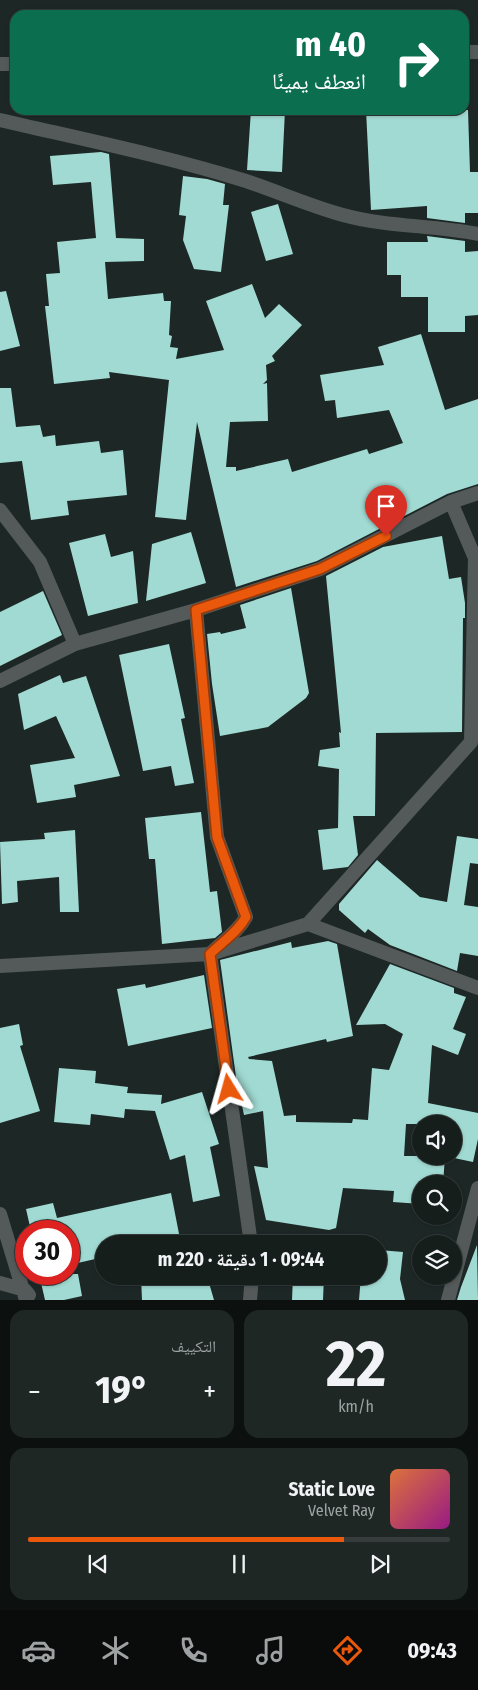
<!DOCTYPE html>
<html lang="ar">
<meta charset="utf-8">
<style>
body{margin:0;font-family:"Fira Sans Condensed","Noto Naskh Arabic",sans-serif;background:#1f2725;color:#f1f3f6;direction:rtl;height:100vh;display:flex;flex-direction:column;font-size:19px;white-space:nowrap}
*{box-sizing:border-box;margin:0}
p{font-size:16px;color:#9ea2a3}
.icon{flex:none;width:28px;height:28px;fill:none;stroke:currentColor;stroke-width:2;stroke-linecap:round;stroke-linejoin:round}
.map{position:relative;height:1300px;overflow:hidden;direction:ltr}
.sheet{display:flex;flex-direction:column;gap:10px;padding:10px;background:#0c100f;flex:1}
.sheet>*{flex:none}
.top-card{position:absolute;left:10px;top:10px;width:459px;height:105px;border-radius:15px;box-shadow:0 1px 4px #0004,0 0 0 1px #353c3b;direction:rtl;background:#0b6e4f;color:#fff;overflow:hidden}
.buttons{position:absolute;left:412px;top:1115px;display:grid;gap:10px}
.buttons a{display:grid;place-items:center;width:50px;height:50px;border-radius:50%;background:#161e1c;box-shadow:0 1px 4px #0004,0 0 0 1px #353c3b;font-size:25px}
.speed{position:absolute;left:15px;top:1220px;display:flex;gap:10px;font-size:25px;font-weight:700;text-align:center}
.speed>*{display:grid;place-content:center;width:65px;height:65px;border-radius:50%;background:#161e1c;box-shadow:0 1px 4px #0004,0 0 0 1px #353c3b;line-height:1}
.speed .limit{border:8px solid #d22;background:#fff;color:#111}
.pin{position:absolute;display:grid;place-items:center;width:42px;height:42px;color:#fff;margin:-51px -21px;border-radius:50% 50% 50% 0;rotate:-45deg;box-shadow:0 0 5px #0007}
.pin .icon{rotate:45deg}
.me{position:absolute;width:55px;margin:-28px;rotate:352deg;stroke-linejoin:round;filter:drop-shadow(0 0 4px #0008)}
.turn{display:flex;align-items:center;gap:18px;height:105px;padding:0 20px;font-size:22px}
.turn .icon{width:65px;height:65px;stroke-width:2.5}
.turn b{display:block;font-size:35px;line-height:42px}
.big{font-size:38px;font-weight:700;line-height:1.1}
.sheet .card{flex:1;display:flex;flex-direction:column;justify-content:center;gap:8px;min-width:0;padding:0 18px;border-radius:15px;background:#1f2725}
.sheet .dial{align-items:center;gap:0}
.dial b{font-size:65px;line-height:1}
.song{display:flex;align-items:center;gap:15px}
.cover{width:60px;height:60px;border-radius:8px;background:linear-gradient(135deg,hsl(20 70% 55%),hsl(310 70% 35%))}
.played{height:5px;border-radius:2px;background:linear-gradient(90deg,#ea580c 75%,#353c3b 75%)}
.keys{display:flex;justify-content:space-around;direction:ltr}
.heat{display:flex;justify-content:space-between;align-items:center;font-size:28px;direction:ltr}
.sheet .tiles{flex:1;display:grid;gap:10px;grid-template-columns:1fr 1fr}
.card:last-child{grid-column:span 2}
.trip{position:absolute;left:95px;top:1235px;width:292px;height:50px;border-radius:25px;background:#161e1c;box-shadow:0 1px 4px #0004,0 0 0 1px #353c3b;font-weight:700;line-height:50px;text-align:center;direction:rtl}
.menu{display:flex;height:80px;justify-content:space-around;align-items:center;background:#090c0b;color:#9ea2a3}
.menu .icon{width:35px;height:35px}
.menu .selected{color:#ea580c}
.menu b{font-size:22px;color:#f1f3f6}
.map>svg:first-child{display:block}
.building{fill:#a0dad2}
.lines{fill:none;stroke-linecap:round;stroke-linejoin:round}
.minor{stroke:#545a59;stroke-width:14}
.route-casing{stroke:#983908;stroke-width:12}
.route{stroke:#ea580c;stroke-width:9}
</style>
<div class="map">
<svg width="478" height="1300" viewBox="0 0 478 1300">
<rect width="100%" height="100%" fill="#1d2826"/>
<path class="building" d="M 251,110 L 285,110 L 282,172 L 247,170 Z
M 366,110 L 468,110 L 470,172 L 478,172 L 478,213 L 465,213 L 465,223 L 427,218 L 427,206 L 371,210 Z
M 101,152 L 109,154 L 116,238 L 144,239 L 144,261 L 105,262 L 108,299 L 163,293 L 164,301 L 171,301 L 169,335 L 172,336 L 170,347 L 178,348 L 176,359 L 224,350 L 206,301 L 252,284 L 265,318 L 279,304 L 302,325 L 272,356 L 275,361 L 266,365 L 267,380 L 263,384 L 267,383 L 268,421 L 230,422 L 226,467 L 236,467 L 236,471 L 288,459 L 292,472 L 367,449 L 369,454 L 403,443 L 389,410 L 337,418 L 335,400 L 325,401 L 320,375 L 384,365 L 378,347 L 421,334 L 445,410 L 478,399 L 478,484 L 447,494 L 317,561 L 236,587 L 197,422 L 186,520 L 155,517 L 169,380 L 109,372 L 110,378 L 54,384 L 45,306 L 49,306 L 46,274 L 60,273 L 57,242 L 96,238 L 91,182 L 53,185 L 50,156 Z
M 183,176 L 207,179 L 225,184 L 223,205 L 229,205 L 221,272 L 194,269 L 183,240 L 186,216 L 179,215 Z
M 278,204 L 293,254 L 266,261 L 251,212 Z
M 427,236 L 465,241 L 465,252 L 478,251 L 478,315 L 465,316 L 465,332 L 428,332 L 428,297 L 401,297 L 401,275 L 387,275 L 387,242 L 428,242 Z
M 6,291 L 20,346 L 0,351 L 0,292 Z
M 0,388 L 11,388 L 16,427 L 40,425 L 43,437 L 55,435 L 56,446 L 99,441 L 101,453 L 123,450 L 127,495 L 67,501 L 69,515 L 31,520 L 22,461 L 0,463 Z
M 191,532 L 206,583 L 146,601 L 152,544 Z
M 105,534 L 111,557 L 133,551 L 138,603 L 88,616 L 69,543 Z
M 442,536 L 449,579 L 461,577 L 465,603 L 465,618 L 463,618 L 462,732 L 376,733 L 375,816 L 353,816 L 358,855 L 348,867 L 323,870 L 318,830 L 338,828 L 339,769 L 318,766 L 320,750 L 340,747 L 339,732 L 341,733 L 326,576 L 383,547 Z
M 291,588 L 309,693 L 306,698 L 268,727 L 220,736 L 212,684 L 207,634 L 220,632 L 221,634 L 246,628 L 240,605 Z
M 43,591 L 62,635 L 0,666 L 0,612 Z
M 169,644 L 185,718 L 181,719 L 194,783 L 175,786 L 171,766 L 143,771 L 119,655 Z
M 60,675 L 63,683 L 86,676 L 120,776 L 74,785 L 76,797 L 37,803 L 30,765 L 75,758 L 56,716 L 24,730 L 18,694 Z
M 201,812 L 210,892 L 217,891 L 222,932 L 215,938 L 162,944 L 155,859 L 149,859 L 145,818 Z
M 75,830 L 79,912 L 60,912 L 59,877 L 17,881 L 18,902 L 2,904 L 0,842 L 45,839 L 44,833 Z
M 457,836 L 478,839 L 478,864 L 470,863 L 464,905 L 478,907 L 478,956 L 460,953 L 457,971 L 390,945 L 368,929 L 365,933 L 339,910 L 339,904 L 377,860 L 420,897 L 447,902 Z
M 328,941 L 337,944 L 353,1036 L 327,1042 L 326,1039 L 248,1057 L 249,1059 L 272,1061 L 284,1116 L 296,1115 L 296,1122 L 352,1123 L 353,1119 L 368,1120 L 372,1068 L 389,1070 L 403,1034 L 385,1024 L 356,1025 L 390,964 L 454,988 L 454,993 L 466,997 L 453,1029 L 466,1034 L 458,1055 L 432,1045 L 428,1103 L 478,1113 L 478,1139 L 473,1162 L 454,1158 L 454,1124 L 406,1124 L 404,1156 L 445,1156 L 443,1184 L 421,1184 L 421,1204 L 393,1202 L 394,1191 L 343,1188 L 336,1228 L 329,1230 L 266,1220 L 254,1166 L 268,1168 L 263,1111 L 244,1115 L 236,1077 L 220,960 L 291,942 L 292,948 Z
M 204,975 L 212,1028 L 128,1046 L 117,989 L 145,984 L 146,988 Z
M 19,1024 L 23,1045 L 20,1046 L 40,1111 L 0,1123 L 0,1028 Z
M 59,1068 L 96,1071 L 95,1083 L 128,1087 L 127,1093 L 162,1095 L 161,1104 L 202,1092 L 219,1144 L 210,1147 L 220,1196 L 193,1202 L 185,1155 L 170,1160 L 155,1111 L 125,1109 L 124,1118 L 91,1114 L 90,1125 L 54,1122 Z
M 171,1193 L 181,1244 L 104,1244 L 104,1257 L 69,1265 L 69,1231 L 31,1231 L 26,1209 L 53,1203 L 57,1218 Z
M 477,1245 L 478,1300 L 457,1300 L 461,1287 Z
M 379,1250 L 403,1252 L 400,1279 L 405,1300 L 359,1300 L 361,1276 L 379,1276 Z
M 39,1274 L 78,1274 L 82,1296 L 64,1300 L 45,1300 Z
M 141,1276 L 207,1276 L 214,1300 L 142,1300 Z
M 293,1276 L 324,1276 L 323,1300 L 292,1300 Z"/>
<g class="lines">
<path class="minor" d="M 464,52 L 478,52
M 0,64 L 15,64
M 0,120 C 82,139 166,156 246,181 C 279,192 310,206 343,215 C 387,227 433,225 478,234
M 451,502 L 475,558 L 478,559
M 0,510 L 40,562 L 75,644
M 196,610 L 217,837 L 246,917 C 238,932 222,942 210,954 L 251,1244
M 0,681 L 75,644 L 196,610 L 320,569 L 451,502 L 478,493
M 308,924 L 471,742 L 475,558
M 0,966 L 210,954 L 308,924 L 478,988
M 0,1214 L 26,1300
M 0,1283 L 25,1290 L 29,1295
M 250,1300 L 252,1276
M 448,1300 L 478,1188"/>
</g>
<g class="lines">
<defs>
<path id="route" d="M 229,1089 L 210,954 C 222,942 238,932 246,917 L 217,837 L 196,610 L 320,569 L 386,536"/>
</defs>
<use href="#route" class="route-casing"/>
<use href="#route" class="route"/>
</g>
</svg>
<div class="buttons">
<a><svg class="icon" aria-label="sound" viewBox="0 0 24 24"><path d="M4 9h4l5-4v14l-5-4H4zM17 9q2 3 0 6"/></svg></a>
<a><svg class="icon" aria-label="search" viewBox="0 0 24 24"><circle cx="10" cy="10" r="6"/><path d="M15 15l6 6"/></svg></a>
<a><svg class="icon" aria-label="layers" viewBox="0 0 24 24"><path d="M12 4l9 5-9 5-9-5zM3 14l9 5 9-5"/></svg></a>
</div>
<div class="speed"><div class="limit">30</div></div>
<div class="pin" style="left:386px;top:536px;background:#d93025"><svg class="icon" aria-label="arrive" viewBox="0 0 24 24"><path d="M6 21V4h12l-3 4 3 4H6"/></svg></div>
<svg class="me" style="left:229px;top:1089px" viewBox="-20 -20 40 40"><path d="M0-17L14 15 0 8-14 15z" fill="#ea580c" stroke="#fff" stroke-width="4"/></svg>
<div class="trip">09:44 · 1 دقيقة · 220 m</div>
<div class="top-card">
<div class="turn"><svg class="icon" aria-label="right" viewBox="0 0 24 24"><path d="M7 20v-9h11M14 6l5 5-5 5"/></svg><div><b>40 m</b>انعطف يمينًا</div></div>
</div>
</div>
<section class="sheet">
<div class="tiles">
<div class="card dial"><b>22</b><p>km/h</p></div>
<div class="card"><p>التكييف</p>
<div class="heat"><a>−</a><b class="big">19°</b><a>+</a></div>
</div>
<div class="card">
<div class="song"><i class="cover"></i><div><b>Static Love</b><p>Velvet Ray</p></div></div>
<div class="played"></div>
<div class="keys"><svg class="icon" aria-label="previous" viewBox="0 0 24 24"><path d="M18 5L8 12l10 7zM5 5v14"/></svg><svg class="icon" aria-label="pause" viewBox="0 0 24 24"><path d="M8 5v14M16 5v14"/></svg><svg class="icon" aria-label="next" viewBox="0 0 24 24"><path d="M6 5l10 7-10 7zM19 5v14"/></svg></div>
</div>
</div>
</section>
<nav class="menu">
<b>09:43</b>
<svg class="icon selected" aria-label="directions" viewBox="0 0 24 24"><path d="M12 3l9 9-9 9-9-9zM9 14v-3h6M13 9l2 2-2 2"/></svg>
<svg class="icon" aria-label="music" viewBox="0 0 24 24"><path d="M9 18V5l10-2v13"/><circle cx="6" cy="18" r="3"/><circle cx="16" cy="16" r="3"/></svg>
<svg class="icon" aria-label="phone" viewBox="0 0 24 24"><path d="M5 4h4l2 5-3 2q2 4 5 5l2-3 5 2v4C11 20 4 13 5 4z"/></svg>
<svg class="icon" aria-label="climate" viewBox="0 0 24 24"><path d="M12 3v18M4 7l16 10M4 17L20 7"/></svg>
<svg class="icon" aria-label="car" viewBox="0 0 24 24"><path d="M5 17H2v-5l4-1 3-4h7l3 4 3 1v5h-3M9 17h6M6 11h13"/><circle cx="7" cy="17" r="2"/><circle cx="17" cy="17" r="2"/></svg>
</nav>
